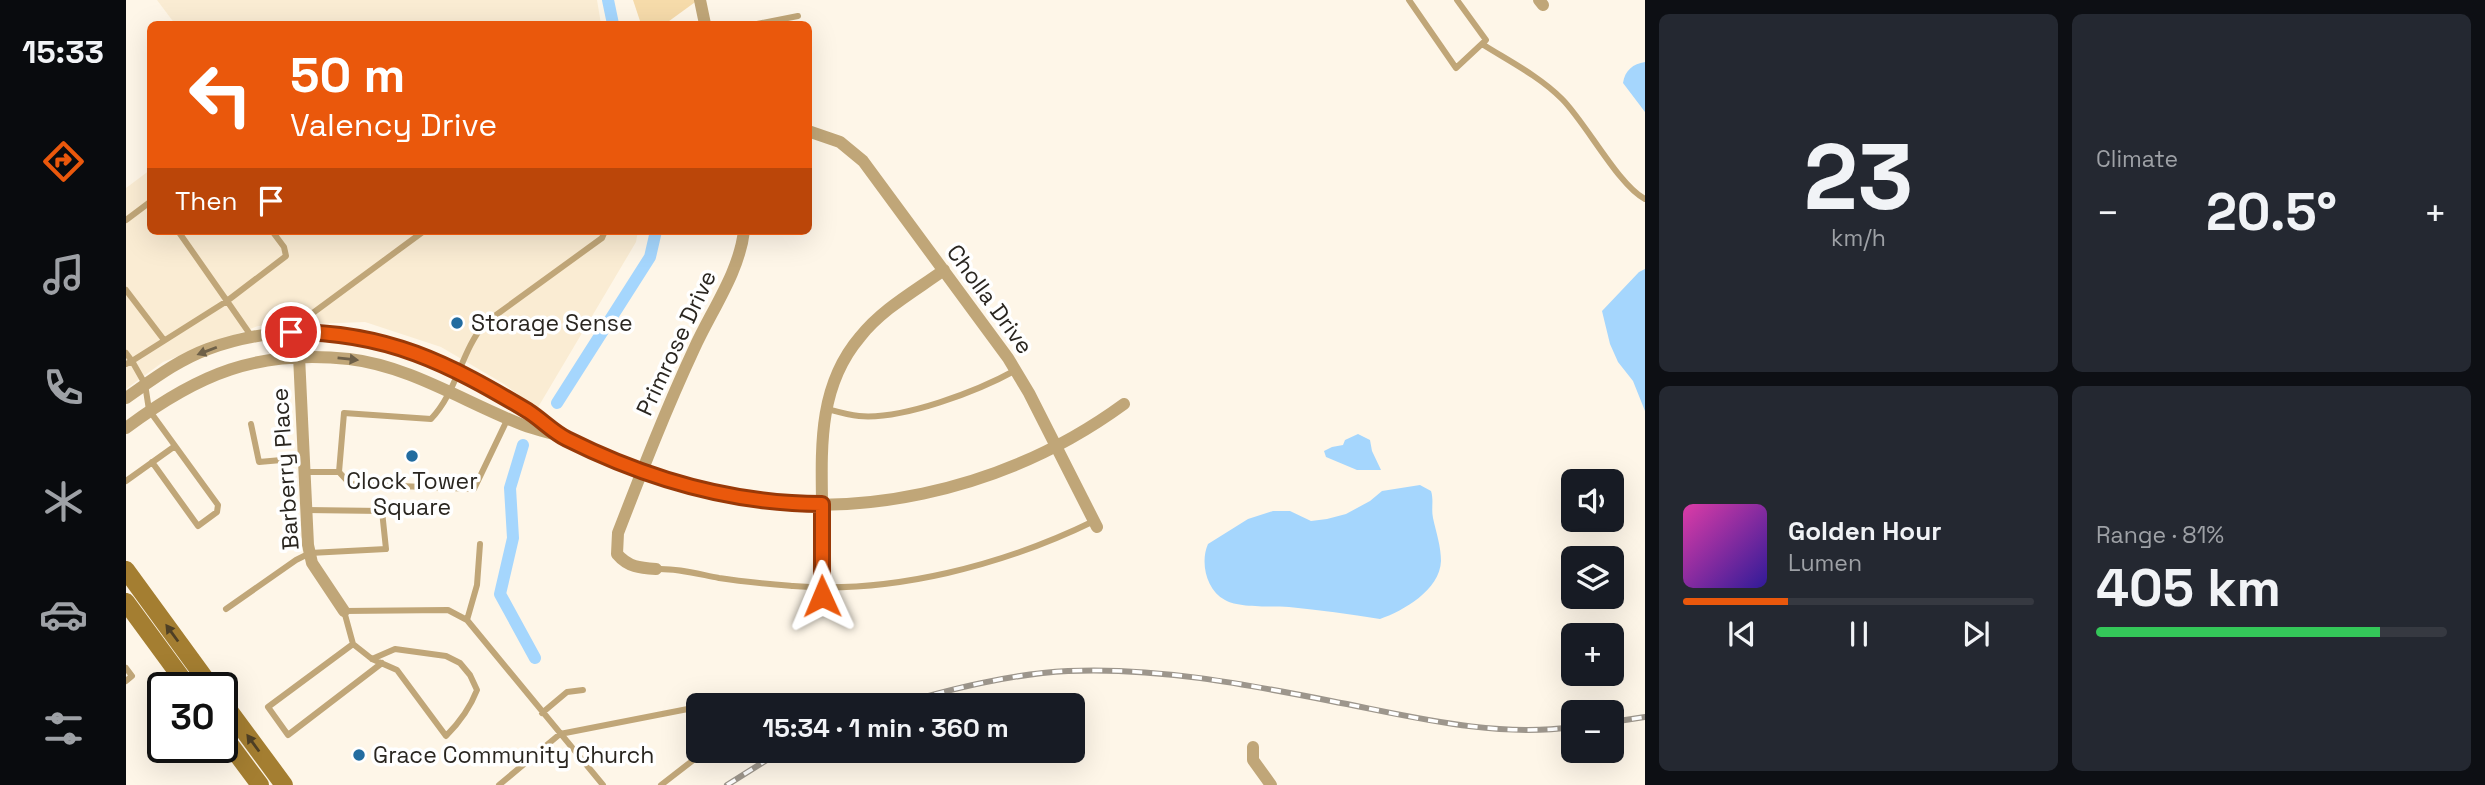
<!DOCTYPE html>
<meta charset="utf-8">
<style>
body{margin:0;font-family:"Space Grotesk",sans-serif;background:#242831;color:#f1f3f6;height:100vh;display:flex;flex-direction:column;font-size:26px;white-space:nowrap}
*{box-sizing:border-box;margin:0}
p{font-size:23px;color:#9ea1a6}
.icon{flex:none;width:38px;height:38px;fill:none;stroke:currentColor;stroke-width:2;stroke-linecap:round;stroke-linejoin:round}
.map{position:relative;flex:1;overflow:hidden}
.sheet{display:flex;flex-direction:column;gap:14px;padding:14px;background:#0d0f14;width:840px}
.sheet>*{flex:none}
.guide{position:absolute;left:21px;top:21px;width:665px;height:214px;border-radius:10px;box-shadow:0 7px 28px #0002;background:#ea580c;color:#fff;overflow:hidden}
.tools{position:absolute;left:1435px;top:469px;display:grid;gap:14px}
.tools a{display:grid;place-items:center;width:63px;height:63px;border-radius:10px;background:#171b24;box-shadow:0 7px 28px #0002;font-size:35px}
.speed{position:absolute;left:21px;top:672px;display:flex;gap:14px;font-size:35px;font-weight:700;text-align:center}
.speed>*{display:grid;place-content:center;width:91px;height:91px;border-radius:50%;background:#171b24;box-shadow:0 7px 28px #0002;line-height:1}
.speed .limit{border:4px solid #111;border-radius:10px;background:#fff;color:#111}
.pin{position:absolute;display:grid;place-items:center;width:60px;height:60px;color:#fff;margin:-30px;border:4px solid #fff;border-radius:50%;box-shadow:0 2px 7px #0007}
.me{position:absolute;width:77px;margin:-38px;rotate:359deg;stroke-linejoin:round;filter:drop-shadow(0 0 5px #0008)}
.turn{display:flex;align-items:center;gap:24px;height:147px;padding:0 28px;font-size:32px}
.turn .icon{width:91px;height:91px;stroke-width:2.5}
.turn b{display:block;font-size:49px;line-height:60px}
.then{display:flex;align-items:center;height:66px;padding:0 28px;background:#0003;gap:14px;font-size:26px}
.big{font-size:52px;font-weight:800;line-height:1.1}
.sheet .card{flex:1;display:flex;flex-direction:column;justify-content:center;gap:10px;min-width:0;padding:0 24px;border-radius:10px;background:#242831}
.sheet .dial{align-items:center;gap:0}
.dial b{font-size:91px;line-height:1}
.song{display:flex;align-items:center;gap:21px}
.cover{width:84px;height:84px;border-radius:10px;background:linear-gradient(135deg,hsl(320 70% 55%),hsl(250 70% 35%))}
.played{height:7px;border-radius:4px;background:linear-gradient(90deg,#ea580c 30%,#363941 30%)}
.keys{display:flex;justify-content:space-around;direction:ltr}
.heat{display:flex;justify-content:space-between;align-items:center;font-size:38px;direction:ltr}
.charge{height:10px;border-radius:5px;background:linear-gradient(90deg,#34c759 81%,#363941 0)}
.sheet .tiles{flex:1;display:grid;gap:14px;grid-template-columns:repeat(2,1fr)}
.trip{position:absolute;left:560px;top:693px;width:399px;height:70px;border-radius:10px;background:#171b24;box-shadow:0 7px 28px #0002;font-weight:800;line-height:70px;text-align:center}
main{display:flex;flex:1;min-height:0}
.tabs{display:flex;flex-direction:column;width:126px;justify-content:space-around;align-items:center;background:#090b0e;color:#9ea1a6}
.tabs .icon{width:49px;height:49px}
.tabs .current{color:#ea580c}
.tabs b{font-size:32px;color:#f1f3f6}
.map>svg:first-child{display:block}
.built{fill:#faecd3}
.green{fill:#f6dbaa}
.water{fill:#a5d6fd}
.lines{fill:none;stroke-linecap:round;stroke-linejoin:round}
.canal{stroke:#a5d6fd;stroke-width:12}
.lane{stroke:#c0a678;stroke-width:6}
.street{stroke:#c0a678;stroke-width:12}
.secondary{stroke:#a47e31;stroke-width:18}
.rail-casing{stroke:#9d968c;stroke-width:6}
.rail{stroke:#fff;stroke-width:3.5;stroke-dasharray:10;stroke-linecap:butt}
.oneway{fill:#6e6048}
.oneway2{fill:#4f4025}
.route-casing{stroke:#983908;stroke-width:18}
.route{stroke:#ea580c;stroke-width:12}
.poi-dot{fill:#226ca0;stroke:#fff;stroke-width:2.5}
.labels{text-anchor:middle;stroke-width:7;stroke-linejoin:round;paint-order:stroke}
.street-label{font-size:23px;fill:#2a2620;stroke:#fff}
.poi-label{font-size:23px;fill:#2a2620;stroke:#fff;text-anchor:start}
</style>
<main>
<nav class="tabs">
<b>15:33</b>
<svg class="icon current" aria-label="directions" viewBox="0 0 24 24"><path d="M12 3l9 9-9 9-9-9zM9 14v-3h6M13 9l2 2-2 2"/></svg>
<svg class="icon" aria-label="music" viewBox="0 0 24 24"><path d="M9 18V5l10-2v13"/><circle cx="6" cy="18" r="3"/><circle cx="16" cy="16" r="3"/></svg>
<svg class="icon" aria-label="phone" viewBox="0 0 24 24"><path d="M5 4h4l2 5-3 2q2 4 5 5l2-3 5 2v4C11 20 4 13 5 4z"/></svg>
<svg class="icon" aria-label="climate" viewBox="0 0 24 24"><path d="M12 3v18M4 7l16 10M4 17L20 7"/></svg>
<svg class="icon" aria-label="car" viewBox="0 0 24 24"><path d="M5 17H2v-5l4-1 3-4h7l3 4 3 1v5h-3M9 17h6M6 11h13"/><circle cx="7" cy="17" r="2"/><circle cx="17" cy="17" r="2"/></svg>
<svg class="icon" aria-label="filters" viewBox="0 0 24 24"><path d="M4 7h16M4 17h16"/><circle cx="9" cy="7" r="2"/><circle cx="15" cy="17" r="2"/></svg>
</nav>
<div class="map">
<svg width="1519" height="785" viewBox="0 0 1519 785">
<rect width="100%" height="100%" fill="#fef6e8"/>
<path class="built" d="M 31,0 L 471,0 L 475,24 L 49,24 Z
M 24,170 L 24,231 L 512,231 L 510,242 L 411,409 L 378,384 L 315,347 L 239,322 L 132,326 L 37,362 L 0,389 L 0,188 Z"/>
<path class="green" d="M 507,0 L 572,0 L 539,24 L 515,24 Z"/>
<path class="water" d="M 1519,62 L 1519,112 L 1497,83 C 1499,70 1507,64 1519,62 Z
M 1519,269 L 1519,411 L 1507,381 L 1492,362 L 1484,344 L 1476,311 L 1513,272 Z
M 1232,434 L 1244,440 L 1246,451 L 1255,470 L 1231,470 L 1200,457 L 1198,451 L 1206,447 L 1217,445 L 1219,440 Z
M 1294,485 L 1305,491 C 1308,500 1305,508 1307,518 C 1310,532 1315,546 1315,561 C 1314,590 1277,611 1254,619 C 1224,614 1193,610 1163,607 C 1146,606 1112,608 1099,600 C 1080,590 1074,562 1082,544 L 1122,519 L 1147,511 L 1164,511 L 1185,521 L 1201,519 L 1220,514 L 1244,501 L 1256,491 Z"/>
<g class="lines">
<path class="canal" d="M 482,0 L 487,24
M 431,403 L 524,257 L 530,231
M 397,445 L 384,488 L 387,538 L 374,594 L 409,658"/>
<path class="lane" d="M 1283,0 L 1330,68 L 1360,40 L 1331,0
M 631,24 L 672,16
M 1356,44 C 1383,61 1413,76 1436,99 C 1460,123 1493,186 1519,199
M 0,220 L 24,202
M 52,231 L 101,301 L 160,256 L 158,247 L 146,231
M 0,290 L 38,340
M 0,353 L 6,361 L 0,364
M 173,356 L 176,321 L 298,231
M 701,409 C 712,412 722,415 733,416 C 777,420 852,391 890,370
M 125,424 L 133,462 L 178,458
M 26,462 L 72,526 L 91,512 L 92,505 L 23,410 L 19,384 L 6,361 L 101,301 L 126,337
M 178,472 L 213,472 L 224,484 L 348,489 L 382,418
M 213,472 L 218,413 L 305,419 C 331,392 335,351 359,323 L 476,238 L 479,231
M 0,481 L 49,446
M 530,569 C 551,568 572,574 593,578 C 618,582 643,584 667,586 C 767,594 878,565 968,521
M 100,609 L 170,560 L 184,553 L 260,549 L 256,511 L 180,510
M 341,620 L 351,585 L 354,544
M 227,644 L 142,707 L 162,735 L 256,663
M 246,659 L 269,649 L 320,656 L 334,663 L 344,675 L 351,690 C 344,708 334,722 320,736 L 271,670 L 246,659 L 227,644 L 218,611 L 322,610 L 341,620 L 477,785
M 0,668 L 6,676 L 0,681
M 582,705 L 590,705
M 416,713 L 441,692 L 457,690
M 373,785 L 434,734 L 572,707
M 535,785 L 579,751"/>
<path class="street" d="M 574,0 L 579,24
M 1413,0 L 1417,5
M 682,131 L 714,142 L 737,161 L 882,358 L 903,393 L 971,527
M 173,356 L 182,545 L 186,563 L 218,611
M 0,398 C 26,380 52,360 82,349 C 209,303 328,357 430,431
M 0,428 C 72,374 132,349 223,359 C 284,366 340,403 397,425 C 410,430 425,433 438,437 C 465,447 490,461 516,472 C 536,479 557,485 577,491 C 721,527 879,491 998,404
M 530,569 C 514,568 502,567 491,554 L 492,533 C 516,471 540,409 568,349 C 585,311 613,273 618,231
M 696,596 C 695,564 697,532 696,500 C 695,441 694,384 734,337 C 756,309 789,291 818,270
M 1127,747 L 1127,760 L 1145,785"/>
<path class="secondary" d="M 0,570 L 86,688
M 0,602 L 63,688
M 96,701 L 158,785
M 96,734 L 134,785"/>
<defs>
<path id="rail" d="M 770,705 C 825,689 884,674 942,671 C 1030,667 1119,684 1205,701 C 1284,716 1367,738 1447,727
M 1486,722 L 1519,717
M 601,785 L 655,751"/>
</defs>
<use href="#rail" class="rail-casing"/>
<use href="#rail" class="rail"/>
</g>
<defs><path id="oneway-solid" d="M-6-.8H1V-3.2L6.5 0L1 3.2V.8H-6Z" transform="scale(1.75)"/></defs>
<g class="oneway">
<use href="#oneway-solid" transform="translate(81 351) rotate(159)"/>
<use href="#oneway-solid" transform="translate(222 359) rotate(6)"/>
</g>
<g class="oneway2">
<use href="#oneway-solid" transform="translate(46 633) rotate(-126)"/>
<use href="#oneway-solid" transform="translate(127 743) rotate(-126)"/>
</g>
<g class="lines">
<defs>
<path id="route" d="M 165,332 C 261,332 322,363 402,411 C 416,420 427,432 441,439 C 521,479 606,504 696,504 L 696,596"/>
</defs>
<use href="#route" class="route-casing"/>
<use href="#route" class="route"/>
</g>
<g class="poi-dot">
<circle cx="331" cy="323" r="7"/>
<circle cx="286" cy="456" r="7"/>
<circle cx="233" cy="755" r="7"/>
</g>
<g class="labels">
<g class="street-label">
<text transform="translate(864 299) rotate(54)" y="8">Cholla Drive</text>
<text transform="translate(550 343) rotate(-65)" y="8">Primrose Drive</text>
<text transform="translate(159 469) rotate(-94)" y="8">Barberry Place</text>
</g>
<g class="poi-label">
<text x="345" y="331">Storage Sense</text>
<text x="286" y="489" text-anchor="middle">Clock Tower<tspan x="286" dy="26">Square</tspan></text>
<text x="247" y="763">Grace Community Church</text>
</g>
</g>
</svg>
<div class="tools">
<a><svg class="icon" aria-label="sound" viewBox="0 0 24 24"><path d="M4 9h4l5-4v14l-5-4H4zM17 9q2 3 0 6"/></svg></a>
<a><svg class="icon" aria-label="layers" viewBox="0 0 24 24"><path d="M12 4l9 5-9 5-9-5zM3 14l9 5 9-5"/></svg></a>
<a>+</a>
<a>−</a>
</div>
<div class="speed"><div class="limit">30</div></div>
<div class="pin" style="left:165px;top:332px;background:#d93025"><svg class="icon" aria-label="arrive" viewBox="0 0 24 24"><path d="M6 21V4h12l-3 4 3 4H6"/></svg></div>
<svg class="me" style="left:696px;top:596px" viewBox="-20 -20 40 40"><path d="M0-17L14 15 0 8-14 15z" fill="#ea580c" stroke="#fff" stroke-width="4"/></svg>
<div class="trip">15:34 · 1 min · 360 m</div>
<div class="guide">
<div class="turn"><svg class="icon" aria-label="left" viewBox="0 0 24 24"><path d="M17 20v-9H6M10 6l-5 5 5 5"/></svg><div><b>50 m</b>Valency Drive</div></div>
<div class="then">Then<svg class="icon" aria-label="arrive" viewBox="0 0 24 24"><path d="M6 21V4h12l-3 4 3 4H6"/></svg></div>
</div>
</div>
<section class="sheet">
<div class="tiles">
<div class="card dial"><b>23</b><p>km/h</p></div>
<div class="card"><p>Climate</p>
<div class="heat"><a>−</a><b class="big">20.5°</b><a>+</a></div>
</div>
<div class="card">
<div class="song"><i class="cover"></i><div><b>Golden Hour</b><p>Lumen</p></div></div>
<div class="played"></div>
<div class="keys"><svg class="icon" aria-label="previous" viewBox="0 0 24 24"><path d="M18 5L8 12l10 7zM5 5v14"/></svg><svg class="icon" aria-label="pause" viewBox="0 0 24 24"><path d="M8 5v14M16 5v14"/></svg><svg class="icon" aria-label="next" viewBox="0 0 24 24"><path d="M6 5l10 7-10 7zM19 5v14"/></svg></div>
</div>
<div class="card"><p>Range · 81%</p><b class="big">405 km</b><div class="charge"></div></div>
</div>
</section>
</main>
